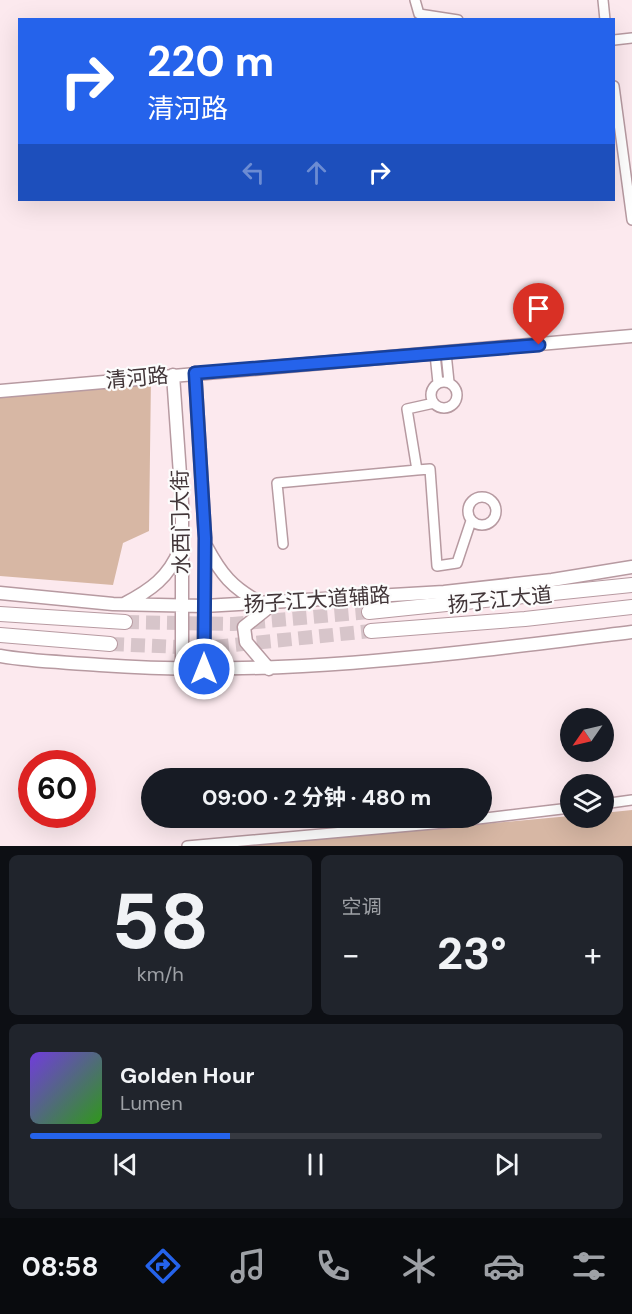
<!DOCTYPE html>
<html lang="zh">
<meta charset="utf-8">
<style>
body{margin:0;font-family:"DM Sans","Noto Sans SC",sans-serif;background:#20242c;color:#f1f3f6;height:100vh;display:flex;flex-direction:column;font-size:22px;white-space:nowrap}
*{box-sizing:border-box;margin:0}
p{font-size:20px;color:#9ea1a6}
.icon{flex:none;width:33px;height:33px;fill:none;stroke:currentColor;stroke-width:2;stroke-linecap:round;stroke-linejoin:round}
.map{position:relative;height:846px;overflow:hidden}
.sheet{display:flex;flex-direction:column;gap:9px;padding:9px;background:#0d0f14;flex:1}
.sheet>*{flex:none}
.banner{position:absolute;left:18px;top:18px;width:597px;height:183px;border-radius:0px;box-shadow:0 6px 24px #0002;background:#2563eb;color:#fff;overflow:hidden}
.needle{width:39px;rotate:236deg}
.controls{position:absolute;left:560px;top:708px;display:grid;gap:12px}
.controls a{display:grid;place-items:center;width:54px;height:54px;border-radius:50%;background:#171b24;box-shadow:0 6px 24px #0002;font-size:30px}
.speed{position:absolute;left:18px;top:750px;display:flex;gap:12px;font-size:30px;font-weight:700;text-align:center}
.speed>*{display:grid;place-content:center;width:78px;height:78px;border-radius:50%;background:#171b24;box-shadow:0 6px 24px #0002;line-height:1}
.speed .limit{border:9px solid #d22;background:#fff;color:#111}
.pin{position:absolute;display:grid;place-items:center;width:51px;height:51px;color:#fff;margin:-62px -26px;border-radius:50% 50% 50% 0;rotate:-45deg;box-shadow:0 0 6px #0007}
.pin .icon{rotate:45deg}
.me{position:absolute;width:66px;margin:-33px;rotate:0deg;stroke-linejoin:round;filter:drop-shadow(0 0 4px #0008)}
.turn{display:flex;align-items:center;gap:21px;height:126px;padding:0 30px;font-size:27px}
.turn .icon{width:78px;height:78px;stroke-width:2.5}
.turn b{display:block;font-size:42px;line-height:51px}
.lanes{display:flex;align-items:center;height:57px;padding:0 30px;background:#0003;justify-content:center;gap:30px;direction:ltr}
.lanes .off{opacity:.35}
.big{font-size:45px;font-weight:700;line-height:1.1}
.sheet .tile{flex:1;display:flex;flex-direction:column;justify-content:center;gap:9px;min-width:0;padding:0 21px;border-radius:9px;background:#20242c}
.sheet .dial{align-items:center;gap:0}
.dial b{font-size:78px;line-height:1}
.song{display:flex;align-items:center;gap:18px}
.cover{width:72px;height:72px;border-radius:9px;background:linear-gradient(135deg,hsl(260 70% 55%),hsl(110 70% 35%))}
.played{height:6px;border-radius:3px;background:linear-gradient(90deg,#2563eb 35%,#363941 35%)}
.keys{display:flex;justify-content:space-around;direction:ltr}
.heat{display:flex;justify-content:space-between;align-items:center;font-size:33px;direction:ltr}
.sheet .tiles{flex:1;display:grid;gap:9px;grid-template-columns:1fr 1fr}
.tile:last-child{grid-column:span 2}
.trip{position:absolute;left:141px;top:768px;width:351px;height:60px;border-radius:30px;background:#171b24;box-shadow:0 6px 24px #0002;font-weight:700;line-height:60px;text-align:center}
.tab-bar{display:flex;height:96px;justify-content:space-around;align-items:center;background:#090b0e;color:#9ea1a6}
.tab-bar .icon{width:42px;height:42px}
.tab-bar .on{color:#2563eb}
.tab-bar b{font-size:27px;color:#f1f3f6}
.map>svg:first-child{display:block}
.green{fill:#d7b7a4}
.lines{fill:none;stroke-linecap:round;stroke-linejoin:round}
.highway-tunnel{stroke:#d7c5ca;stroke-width:14;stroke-dasharray:14 7;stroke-linecap:butt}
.minor-casing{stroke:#b79aa1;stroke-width:12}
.major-casing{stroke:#b79aa1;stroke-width:15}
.highway-casing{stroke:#b79aa1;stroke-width:16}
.minor{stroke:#fff;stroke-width:9}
.major{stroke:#fff;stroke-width:12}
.highway{stroke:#fff;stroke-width:14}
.route-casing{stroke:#184099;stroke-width:15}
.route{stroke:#2563eb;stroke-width:10}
.labels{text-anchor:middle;stroke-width:4.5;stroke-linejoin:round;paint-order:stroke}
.street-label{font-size:21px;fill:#413538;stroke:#fcfcfc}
</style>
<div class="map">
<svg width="632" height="846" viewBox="0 0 632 846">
<rect width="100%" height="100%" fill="#fce9ee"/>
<path class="green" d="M 151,377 L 149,531 L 123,543 L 113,585 L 0,576 L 0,391 Z
M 632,810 L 632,846 L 243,846 L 570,816 L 603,818 L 603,813 Z"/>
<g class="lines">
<path class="highway-tunnel" d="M 125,622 L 233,624 L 369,612
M 110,644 L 204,648 L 371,631"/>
<defs>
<path id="minor" d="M 415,0 L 419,14 L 458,20
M 603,0 L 605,20
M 614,40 L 632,38
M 614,86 L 632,220
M 446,353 L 449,382
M 435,354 L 438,383
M431 395a13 13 0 1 1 26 0a13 13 0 1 1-26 0Z
M 417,470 L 430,469 L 437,566 L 457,563 L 471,521
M468 511a14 14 0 1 1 28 0a14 14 0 1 1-28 0Z
M 283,544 L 277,483 L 417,470 L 407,409 L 434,403
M 603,804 L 632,800
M 187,846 L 444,823 L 570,808"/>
<path id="major" d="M 195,373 L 205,538 L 204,669
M 173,375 L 182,503 L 182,668
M 0,391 L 632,336
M 206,546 C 221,574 232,588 261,603
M 0,593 L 113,604 L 204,606 L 444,592 L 552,580 L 632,567
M 124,604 C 151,590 169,577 180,549
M 0,656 C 33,662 67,662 100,665 C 278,678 455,654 632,632
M 269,669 L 246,642 L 244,627 L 274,603"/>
<path id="highway" d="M 369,612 L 632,585
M 0,614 L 125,622
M 371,631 L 525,619 L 632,607
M 0,635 L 110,644"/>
</defs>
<use href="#minor" class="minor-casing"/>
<use href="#major" class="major-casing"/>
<use href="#highway" class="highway-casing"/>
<use href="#minor" class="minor"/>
<use href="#major" class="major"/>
<use href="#highway" class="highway"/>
</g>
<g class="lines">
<defs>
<path id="route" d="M 204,669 L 205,538 L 195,373 L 539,345"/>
</defs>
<use href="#route" class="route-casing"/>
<use href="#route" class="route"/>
</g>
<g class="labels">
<g class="street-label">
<text transform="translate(137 378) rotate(-5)" y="7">清河路</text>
<text transform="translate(181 522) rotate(-91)" y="7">水西门大街</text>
<text transform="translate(317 600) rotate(-4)" y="7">扬子江大道辅路</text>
<text transform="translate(500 600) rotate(-6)" y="7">扬子江大道</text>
</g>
</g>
</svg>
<div class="controls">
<a><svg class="needle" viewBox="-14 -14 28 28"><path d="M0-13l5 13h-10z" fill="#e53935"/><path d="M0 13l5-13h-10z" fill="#9ea1a6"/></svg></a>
<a><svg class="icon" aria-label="layers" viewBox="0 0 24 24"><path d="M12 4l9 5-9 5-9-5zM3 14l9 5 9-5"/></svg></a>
</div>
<div class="speed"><div class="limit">60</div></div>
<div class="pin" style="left:539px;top:345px;background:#d93025"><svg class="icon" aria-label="arrive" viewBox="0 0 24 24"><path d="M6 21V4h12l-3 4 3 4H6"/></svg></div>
<svg class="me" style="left:204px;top:669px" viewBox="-20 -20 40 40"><circle r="17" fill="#2563eb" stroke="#fff" stroke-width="3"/><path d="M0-11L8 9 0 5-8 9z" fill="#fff"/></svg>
<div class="trip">09:00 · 2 分钟 · 480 m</div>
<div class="banner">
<div class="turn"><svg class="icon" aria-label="right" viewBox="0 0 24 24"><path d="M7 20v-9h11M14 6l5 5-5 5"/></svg><div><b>220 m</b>清河路</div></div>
<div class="lanes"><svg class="icon off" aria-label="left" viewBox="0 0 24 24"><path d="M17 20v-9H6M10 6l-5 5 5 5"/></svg><svg class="icon off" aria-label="ahead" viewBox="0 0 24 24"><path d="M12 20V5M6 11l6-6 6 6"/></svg><svg class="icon" aria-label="right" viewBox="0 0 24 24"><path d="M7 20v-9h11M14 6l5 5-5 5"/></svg></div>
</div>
</div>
<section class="sheet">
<div class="tiles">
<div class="tile dial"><b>58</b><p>km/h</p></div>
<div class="tile"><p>空调</p>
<div class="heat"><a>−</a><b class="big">23°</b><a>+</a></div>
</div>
<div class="tile">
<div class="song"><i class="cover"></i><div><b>Golden Hour</b><p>Lumen</p></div></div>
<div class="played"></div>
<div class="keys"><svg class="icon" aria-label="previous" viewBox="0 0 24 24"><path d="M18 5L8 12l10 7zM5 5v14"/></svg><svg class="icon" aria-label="pause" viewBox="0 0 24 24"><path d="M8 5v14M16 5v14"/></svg><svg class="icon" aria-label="next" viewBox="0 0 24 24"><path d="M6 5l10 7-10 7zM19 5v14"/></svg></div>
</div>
</div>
</section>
<nav class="tab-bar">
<b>08:58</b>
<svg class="icon on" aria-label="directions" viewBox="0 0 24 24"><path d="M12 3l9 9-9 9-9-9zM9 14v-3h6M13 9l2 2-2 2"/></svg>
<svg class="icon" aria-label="music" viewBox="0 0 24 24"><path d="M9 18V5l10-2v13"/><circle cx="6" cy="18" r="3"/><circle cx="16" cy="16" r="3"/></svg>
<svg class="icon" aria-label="phone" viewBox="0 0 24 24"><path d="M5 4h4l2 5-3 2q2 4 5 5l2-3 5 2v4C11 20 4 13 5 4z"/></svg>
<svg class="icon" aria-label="climate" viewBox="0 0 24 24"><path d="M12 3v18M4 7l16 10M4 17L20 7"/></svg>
<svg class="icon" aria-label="car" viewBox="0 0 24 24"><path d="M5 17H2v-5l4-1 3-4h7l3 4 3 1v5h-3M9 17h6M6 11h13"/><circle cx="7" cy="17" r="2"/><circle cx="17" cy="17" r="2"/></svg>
<svg class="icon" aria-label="filters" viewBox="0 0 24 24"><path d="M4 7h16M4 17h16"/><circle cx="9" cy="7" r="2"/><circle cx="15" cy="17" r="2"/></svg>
</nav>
